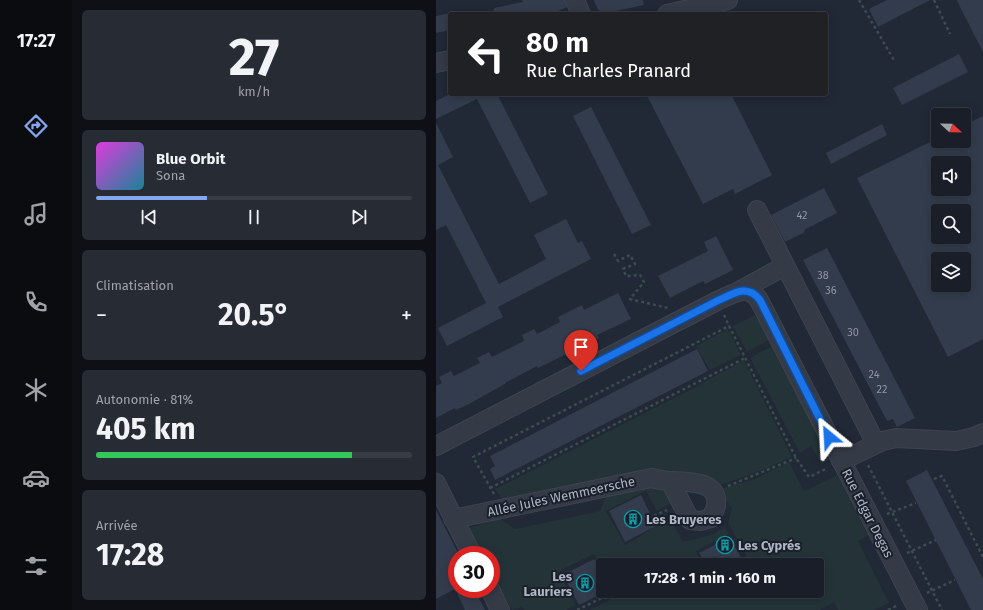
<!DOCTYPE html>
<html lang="fr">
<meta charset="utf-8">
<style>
body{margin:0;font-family:"Fira Sans",sans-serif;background:#262b34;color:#f1f3f6;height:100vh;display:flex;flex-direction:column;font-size:15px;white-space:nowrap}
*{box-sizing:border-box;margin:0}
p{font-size:13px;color:#9fa2a8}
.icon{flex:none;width:22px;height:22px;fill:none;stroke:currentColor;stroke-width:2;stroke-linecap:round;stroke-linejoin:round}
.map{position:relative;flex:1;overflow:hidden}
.panel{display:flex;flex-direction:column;gap:10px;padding:10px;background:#0e1016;width:364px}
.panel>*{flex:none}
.guide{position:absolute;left:12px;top:12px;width:380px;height:84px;border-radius:4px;box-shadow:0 2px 10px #0003,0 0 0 1px #373c45;background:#202124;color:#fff;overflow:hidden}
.needle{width:26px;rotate:112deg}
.tools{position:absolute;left:495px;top:108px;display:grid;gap:8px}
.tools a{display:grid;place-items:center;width:40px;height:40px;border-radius:4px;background:#191e28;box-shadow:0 2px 10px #0003,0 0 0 1px #373c45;font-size:20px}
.speed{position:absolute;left:12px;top:546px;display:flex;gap:8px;font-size:20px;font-weight:700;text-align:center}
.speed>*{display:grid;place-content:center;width:52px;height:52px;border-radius:50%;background:#191e28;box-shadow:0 2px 10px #0003,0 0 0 1px #373c45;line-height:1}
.speed .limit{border:6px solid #d22;background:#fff;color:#111}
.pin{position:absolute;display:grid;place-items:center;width:34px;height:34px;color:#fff;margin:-41px -17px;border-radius:50% 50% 50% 0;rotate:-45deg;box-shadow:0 0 4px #0007}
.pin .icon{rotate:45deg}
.me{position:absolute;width:44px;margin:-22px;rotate:333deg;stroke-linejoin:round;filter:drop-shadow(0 0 3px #0008)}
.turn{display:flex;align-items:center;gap:14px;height:84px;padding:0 12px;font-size:18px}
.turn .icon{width:52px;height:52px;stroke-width:2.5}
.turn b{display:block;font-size:28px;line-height:34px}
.big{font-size:30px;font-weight:700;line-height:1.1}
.panel .card{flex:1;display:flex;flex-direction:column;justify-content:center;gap:6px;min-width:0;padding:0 14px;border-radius:6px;background:#262b34}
.panel .dial{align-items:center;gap:0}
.dial b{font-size:52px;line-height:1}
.song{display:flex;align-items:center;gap:12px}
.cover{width:48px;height:48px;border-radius:6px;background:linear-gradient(135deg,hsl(300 70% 55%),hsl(190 70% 35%))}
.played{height:4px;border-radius:2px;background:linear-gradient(90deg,#85a6f1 35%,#373c45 35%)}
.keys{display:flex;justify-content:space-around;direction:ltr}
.heat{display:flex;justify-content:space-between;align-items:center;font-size:22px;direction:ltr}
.charge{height:6px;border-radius:3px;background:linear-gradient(90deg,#34c759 81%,#373c45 0)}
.trip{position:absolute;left:160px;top:558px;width:228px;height:40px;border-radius:4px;background:#191e28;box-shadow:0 2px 10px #0003,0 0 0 1px #373c45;font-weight:700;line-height:40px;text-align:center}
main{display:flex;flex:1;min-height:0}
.menu{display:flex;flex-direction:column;width:72px;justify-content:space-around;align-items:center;background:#0a0c10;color:#9fa2a8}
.menu .icon{width:28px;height:28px}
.menu .selected{color:#85a6f1}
.menu b{font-size:18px;color:#f1f3f6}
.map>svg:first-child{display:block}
.green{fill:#233337}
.building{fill:#333c4d;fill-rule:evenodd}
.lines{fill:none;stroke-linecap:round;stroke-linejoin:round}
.minor-casing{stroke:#3e4350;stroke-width:20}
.path{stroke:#3b4c4f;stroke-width:2.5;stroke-dasharray:3 3;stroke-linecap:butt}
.minor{stroke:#343a46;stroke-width:18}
.route-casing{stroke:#114b97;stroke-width:10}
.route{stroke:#1a73e8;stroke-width:7}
.labels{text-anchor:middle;stroke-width:4;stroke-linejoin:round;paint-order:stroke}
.number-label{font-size:11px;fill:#8e95a4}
.street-label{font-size:13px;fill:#afb5c3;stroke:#1a202b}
.poi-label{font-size:13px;font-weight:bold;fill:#afb5c3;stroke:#1a202b;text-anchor:start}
</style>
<main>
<nav class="menu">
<b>17:27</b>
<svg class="icon selected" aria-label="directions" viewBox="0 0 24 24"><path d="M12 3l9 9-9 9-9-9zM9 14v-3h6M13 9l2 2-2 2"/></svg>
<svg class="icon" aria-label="music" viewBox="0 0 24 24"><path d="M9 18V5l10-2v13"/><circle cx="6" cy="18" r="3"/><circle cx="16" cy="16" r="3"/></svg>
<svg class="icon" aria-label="phone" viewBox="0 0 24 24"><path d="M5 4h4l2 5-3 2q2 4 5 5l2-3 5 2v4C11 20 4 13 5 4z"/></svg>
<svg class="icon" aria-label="climate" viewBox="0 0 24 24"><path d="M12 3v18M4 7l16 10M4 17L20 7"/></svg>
<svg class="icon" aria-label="car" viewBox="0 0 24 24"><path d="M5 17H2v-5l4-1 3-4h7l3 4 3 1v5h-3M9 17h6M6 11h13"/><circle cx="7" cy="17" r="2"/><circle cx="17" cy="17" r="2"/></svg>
<svg class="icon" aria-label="filters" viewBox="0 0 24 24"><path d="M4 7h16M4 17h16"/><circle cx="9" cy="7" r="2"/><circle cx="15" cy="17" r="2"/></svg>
</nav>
<section class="panel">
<div class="card dial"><b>27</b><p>km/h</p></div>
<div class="card">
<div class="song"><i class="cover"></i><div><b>Blue Orbit</b><p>Sona</p></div></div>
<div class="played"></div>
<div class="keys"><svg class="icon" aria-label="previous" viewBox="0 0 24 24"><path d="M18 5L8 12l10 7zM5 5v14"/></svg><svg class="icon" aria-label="pause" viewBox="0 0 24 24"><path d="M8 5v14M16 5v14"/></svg><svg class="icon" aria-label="next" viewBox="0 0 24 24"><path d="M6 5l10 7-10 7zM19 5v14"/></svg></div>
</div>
<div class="card"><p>Climatisation</p>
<div class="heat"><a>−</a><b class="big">20.5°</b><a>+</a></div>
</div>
<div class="card"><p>Autonomie · 81%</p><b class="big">405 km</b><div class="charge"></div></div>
<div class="card"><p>Arrivée</p><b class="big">17:28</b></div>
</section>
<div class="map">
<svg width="547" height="610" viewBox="0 0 547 610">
<rect width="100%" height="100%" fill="#212836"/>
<path class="green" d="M 319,315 L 333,340 L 311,352 L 297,326 Z
M 292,329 L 305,355 L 274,370 L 260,346 Z
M 336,346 L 394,460 L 385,464 L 375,446 L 364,453 L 314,358 Z
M 308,360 L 356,457 L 334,467 L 280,487 L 248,473 L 226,471 L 68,502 L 59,489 L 254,390 Z
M 353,462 L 368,491 L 401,475 L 432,536 L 422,541 L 453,603 L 438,610 L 402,610 L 398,602 L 384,610 L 154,610 L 179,597 L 176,591 L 381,591 L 381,565 L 315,565 L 292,522 L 296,509 L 284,489 L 319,479 Z
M 205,485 L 225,488 L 239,501 L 221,511 L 210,491 L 170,511 L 189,545 L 234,518 L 247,542 L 278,534 L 289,526 L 293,534 L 260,551 L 267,565 L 167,565 L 167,572 L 158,554 L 123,571 L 140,605 L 130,610 L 88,610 L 86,607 L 76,610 L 55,571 L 55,555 L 46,555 L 32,529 L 63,518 L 79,529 L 164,511 L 171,494 Z"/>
<path class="building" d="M 86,0 L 129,0 L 131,7 L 116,14 L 58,14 L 58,8 L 87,2 Z
M 158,0 L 207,0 L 208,5 L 171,13 L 162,10 Z
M 451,0 L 494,0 L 442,27 L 433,9 Z
M 521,0 L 547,0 L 547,52 L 525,9 Z
M 14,13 L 14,30 L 0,33 L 0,16 Z
M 523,54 L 532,72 L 466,105 L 457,88 Z
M 14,94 L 61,94 L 112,194 L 94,203 L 41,99 L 0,119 L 0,101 Z
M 210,94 L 295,94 L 336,175 L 299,194 L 297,189 L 267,204 Z
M 155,107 L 215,225 L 196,234 L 137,116 Z
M 547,116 L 547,339 L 512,357 L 421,178 L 496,141 L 528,141 L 528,125 ZM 502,163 L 528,163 L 528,189 L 502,189 ZM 502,211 L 528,211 L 528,237 L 502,237 ZM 502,259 L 528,259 L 528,285 L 502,285 Z
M 0,123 L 17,157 L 2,165 L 63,284 L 110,259 L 98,235 L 130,219 L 142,243 L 146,241 L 155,259 L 62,307 L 67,317 L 11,346 L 2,328 L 50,303 L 10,225 L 0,230 Z
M 446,124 L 451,135 L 395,164 L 390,153 Z
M 388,188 L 401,213 L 368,230 L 369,232 L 349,242 L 335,215 Z
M 280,236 L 297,270 L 269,284 L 267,281 L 234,298 L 222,276 L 272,251 L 268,242 Z
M 391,248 L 479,418 L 461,427 L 457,419 L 451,421 L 367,260 Z
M 182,293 L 195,319 L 161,335 L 163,338 L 102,368 L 101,366 L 69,383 L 69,384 L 33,404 L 20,410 L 19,408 L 0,418 L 0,386 L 6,383 L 3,377 L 15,371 L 18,376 L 44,363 L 41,358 L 53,352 L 56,357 L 88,341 L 86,335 L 98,329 L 101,334 L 124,322 L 122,317 L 146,305 L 148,310 Z
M 261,349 L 272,371 L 59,480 L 54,469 L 59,466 L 54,456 Z
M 491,470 L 547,579 L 547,610 L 535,610 L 470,481 Z
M 205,495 L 220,526 L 189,542 L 173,511 Z
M 0,510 L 21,551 L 21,588 L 19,589 L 38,589 L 49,610 L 29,610 L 19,589 L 0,599 Z
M 294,537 L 309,565 L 270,565 L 263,553 Z
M 158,559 L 167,576 L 167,593 L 143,605 L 127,575 Z"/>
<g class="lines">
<defs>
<path id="minor" d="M 139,0 L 145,14
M 231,14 L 292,0
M 0,63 L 14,60
M 321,210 L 440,444
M 301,292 L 349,266
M 0,446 L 281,301 C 297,294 311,283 323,300 L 482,610
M 405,461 L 447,441 L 460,438 L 520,441 L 538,437 L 547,433
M 0,483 L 36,555
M 17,519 L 215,478 C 222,479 228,481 234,481 C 251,482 284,480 280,506 C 279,510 276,515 275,518 L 265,521 L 254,520 L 234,481
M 54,589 L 64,610"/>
</defs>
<use href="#minor" class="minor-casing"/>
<path class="path" d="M 423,0 L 459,62
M 498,0 L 514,34
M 178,254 L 182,261 L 194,255 L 199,264 L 187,269 L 190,276 L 204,275 L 208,282 L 194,299 L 232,308
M 288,315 L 293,326
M 432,465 L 506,610
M 498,479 L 506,476 L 547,557
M 292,486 L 360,458
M 54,488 L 309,358
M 58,494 L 37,457 L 293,326 L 360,458 L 373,477 L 392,468
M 451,514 L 480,503
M 218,516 L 231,510
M 471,553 L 500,540
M 491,593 L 519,580
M 141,610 L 172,595
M 452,610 L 462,605"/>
<use href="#minor" class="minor"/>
</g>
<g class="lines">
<defs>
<path id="route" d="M 145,371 L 281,301 C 297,294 311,283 324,300 L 393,437"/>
</defs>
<use href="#route" class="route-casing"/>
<use href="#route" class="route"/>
</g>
<defs>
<symbol id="building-ring" viewBox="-11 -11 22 22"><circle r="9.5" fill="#1a202b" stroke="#0f9aa8" stroke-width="1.5"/><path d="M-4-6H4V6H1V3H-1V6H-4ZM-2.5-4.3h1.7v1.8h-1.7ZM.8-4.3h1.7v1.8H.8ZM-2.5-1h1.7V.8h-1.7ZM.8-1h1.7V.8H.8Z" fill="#0f9aa8"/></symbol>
</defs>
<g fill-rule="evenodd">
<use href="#building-ring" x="187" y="509" width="20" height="20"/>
<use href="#building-ring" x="279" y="535" width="20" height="20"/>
<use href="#building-ring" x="139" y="573" width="20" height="20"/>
</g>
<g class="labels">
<g class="number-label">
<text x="366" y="219">42</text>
<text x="387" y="279">38</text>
<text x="395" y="294">36</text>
<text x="417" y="336">30</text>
<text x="438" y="378">24</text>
<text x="446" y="393">22</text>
</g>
<g class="street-label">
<text transform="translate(125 496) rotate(-12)" y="5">Allée Jules Wemmeersche</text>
<text transform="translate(432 513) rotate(63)" y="5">Rue Edgar Degas</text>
</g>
<g class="poi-label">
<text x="210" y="524">Les Bruyeres</text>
<text x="302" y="550">Les Cyprés</text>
<text x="136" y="581" text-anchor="end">Les<tspan x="136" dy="15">Lauriers</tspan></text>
</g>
</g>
</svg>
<div class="tools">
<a><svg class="needle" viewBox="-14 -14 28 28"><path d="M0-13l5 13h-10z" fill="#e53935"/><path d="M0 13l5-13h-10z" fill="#9fa2a8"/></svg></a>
<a><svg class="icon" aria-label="sound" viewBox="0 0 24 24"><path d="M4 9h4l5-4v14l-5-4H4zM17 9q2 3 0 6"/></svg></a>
<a><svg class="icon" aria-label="search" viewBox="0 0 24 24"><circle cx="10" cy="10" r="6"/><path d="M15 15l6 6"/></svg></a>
<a><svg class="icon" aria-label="layers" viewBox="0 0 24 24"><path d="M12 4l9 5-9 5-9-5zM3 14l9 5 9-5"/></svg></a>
</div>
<div class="speed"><div class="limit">30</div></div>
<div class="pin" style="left:145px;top:371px;background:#d93025"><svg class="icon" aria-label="arrive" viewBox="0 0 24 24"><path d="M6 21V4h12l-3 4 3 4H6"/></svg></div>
<svg class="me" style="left:393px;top:437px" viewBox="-20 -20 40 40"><path d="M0-17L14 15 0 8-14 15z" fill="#1a73e8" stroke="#fff" stroke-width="4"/></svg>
<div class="trip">17:28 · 1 min · 160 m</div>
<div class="guide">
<div class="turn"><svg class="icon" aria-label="left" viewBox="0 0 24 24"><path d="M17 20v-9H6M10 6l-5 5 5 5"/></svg><div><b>80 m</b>Rue Charles Pranard</div></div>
</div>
</div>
</main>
